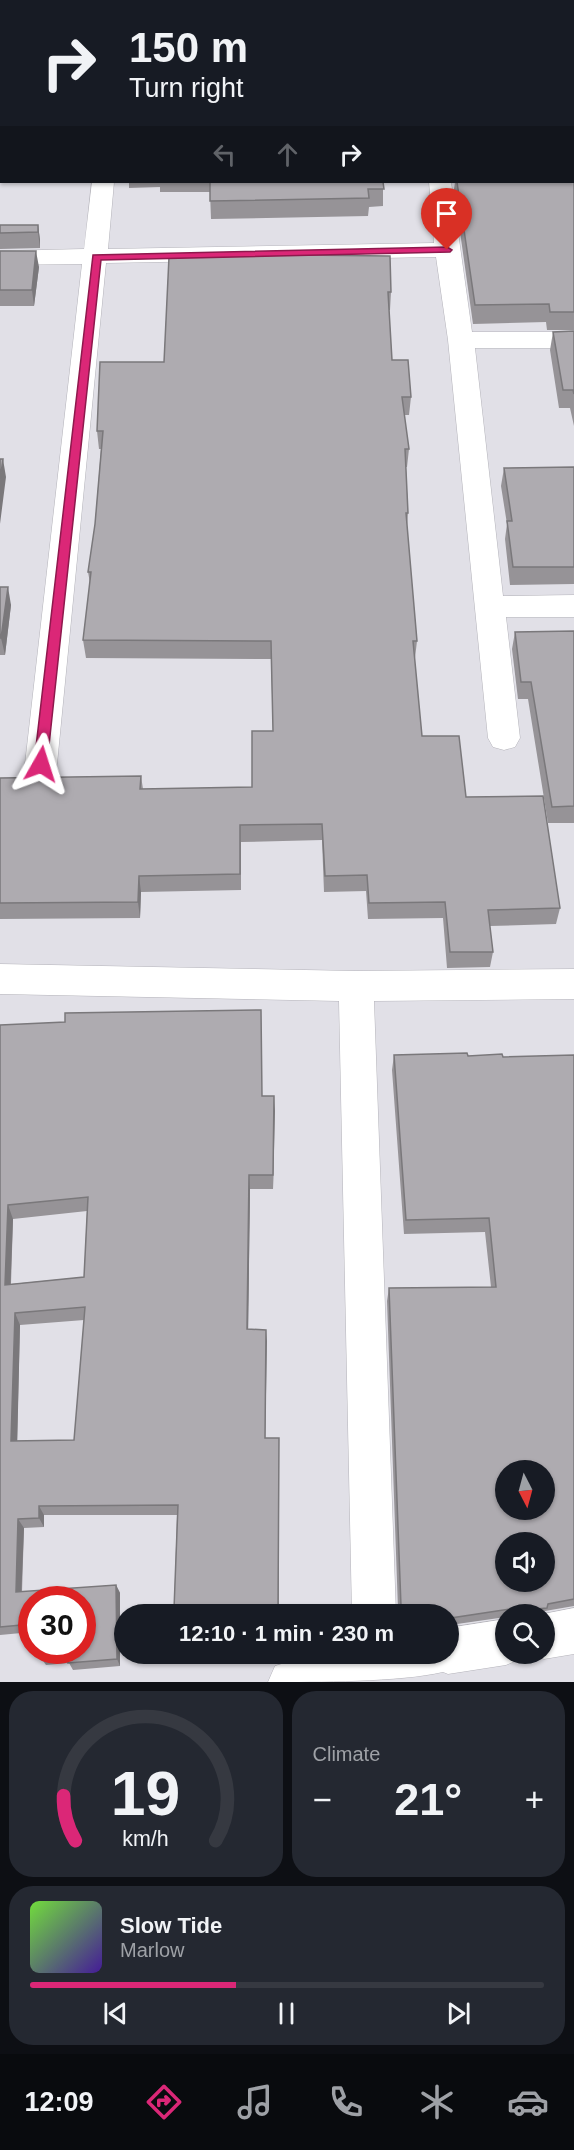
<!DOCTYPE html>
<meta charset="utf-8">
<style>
body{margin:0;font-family:Helvetica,sans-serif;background:#242831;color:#f1f3f6;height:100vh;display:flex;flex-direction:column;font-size:22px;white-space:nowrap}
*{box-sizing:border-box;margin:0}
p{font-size:20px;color:#9ea1a6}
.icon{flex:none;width:33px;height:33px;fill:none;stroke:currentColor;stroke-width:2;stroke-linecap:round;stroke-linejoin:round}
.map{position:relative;height:1682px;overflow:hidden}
.sheet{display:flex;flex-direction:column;gap:9px;padding:9px;background:#0d0f14;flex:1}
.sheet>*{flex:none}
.hud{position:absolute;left:0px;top:0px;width:574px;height:183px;box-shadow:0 2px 4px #0004;background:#171b24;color:#f1f3f6;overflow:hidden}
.needle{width:39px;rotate:174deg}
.controls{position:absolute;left:495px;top:1460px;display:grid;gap:12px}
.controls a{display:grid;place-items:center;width:60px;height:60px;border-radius:50%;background:#171b24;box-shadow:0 2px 4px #0004;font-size:30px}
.speed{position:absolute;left:18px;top:1586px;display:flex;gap:12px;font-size:30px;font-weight:700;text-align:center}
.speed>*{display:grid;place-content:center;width:78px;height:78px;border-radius:50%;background:#171b24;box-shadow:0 2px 4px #0004;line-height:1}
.speed .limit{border:9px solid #d22;background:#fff;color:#111}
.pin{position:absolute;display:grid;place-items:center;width:51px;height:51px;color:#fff;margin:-62px -26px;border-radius:50% 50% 50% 0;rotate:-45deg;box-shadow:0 0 6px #0007}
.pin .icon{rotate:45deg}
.me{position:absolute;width:66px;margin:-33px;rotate:6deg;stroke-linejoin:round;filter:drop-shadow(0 0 4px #0008)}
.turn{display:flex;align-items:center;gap:21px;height:126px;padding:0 30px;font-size:27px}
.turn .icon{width:78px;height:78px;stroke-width:2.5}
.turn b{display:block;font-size:42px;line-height:51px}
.lanes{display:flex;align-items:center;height:57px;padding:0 30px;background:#0003;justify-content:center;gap:30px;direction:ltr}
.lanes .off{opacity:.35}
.big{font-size:45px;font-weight:800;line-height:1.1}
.sheet .card{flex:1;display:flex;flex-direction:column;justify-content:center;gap:9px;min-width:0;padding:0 21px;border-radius:24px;background:#242831}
.sheet .dial{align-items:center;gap:0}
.dial svg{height:156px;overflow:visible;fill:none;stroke:#363941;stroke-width:7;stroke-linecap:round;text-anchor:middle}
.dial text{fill:#f1f3f6;stroke:none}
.song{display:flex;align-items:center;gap:18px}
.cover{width:72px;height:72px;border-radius:9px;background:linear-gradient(135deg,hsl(100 70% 55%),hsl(260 70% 35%))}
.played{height:6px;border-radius:3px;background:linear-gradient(90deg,#db2777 40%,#363941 40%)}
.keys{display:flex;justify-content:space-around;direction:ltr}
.heat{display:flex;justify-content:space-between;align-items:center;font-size:33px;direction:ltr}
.sheet .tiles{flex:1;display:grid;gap:9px;grid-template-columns:1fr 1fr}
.card:last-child{grid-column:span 2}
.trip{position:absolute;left:114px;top:1604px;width:345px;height:60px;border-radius:30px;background:#171b24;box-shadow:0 2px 4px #0004;font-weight:800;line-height:60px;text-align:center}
.tab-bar{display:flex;height:96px;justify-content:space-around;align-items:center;background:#090b0e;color:#9ea1a6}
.tab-bar .icon{width:42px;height:42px}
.tab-bar .on{color:#db2777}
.tab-bar b{font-size:27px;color:#f1f3f6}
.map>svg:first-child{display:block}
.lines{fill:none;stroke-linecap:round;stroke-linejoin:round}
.minor-casing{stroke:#b4b3ba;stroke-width:1}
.minor{fill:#fff;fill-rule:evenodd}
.wall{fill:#969397;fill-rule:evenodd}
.shaded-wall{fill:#7a787b}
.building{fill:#aeabb0;stroke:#7a787b;stroke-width:1.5;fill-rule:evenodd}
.route{fill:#db2777;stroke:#8e194d;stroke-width:1.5}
</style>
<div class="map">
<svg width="574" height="1682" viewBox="0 0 574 1682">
<rect width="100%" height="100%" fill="#e1e0e7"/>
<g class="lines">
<defs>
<path id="minor" d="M 383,0 L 403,0 L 403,2 L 383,2 Z
M 0,62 L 2,62 L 2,74 L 0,74 Z
M 92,182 L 114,182 L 108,249 L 434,243 L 429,182 L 451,182 L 472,332 L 574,332 L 574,348 L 475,348 L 503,596 L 574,595 L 574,617 L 506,617 L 520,738 L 515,747 L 504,750 L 493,747 L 488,738 L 448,340 L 436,257 L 106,263 L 57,764 L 52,773 L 41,776 L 30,773 L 25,764 L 82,264 L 0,265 L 0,251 L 84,249 Z
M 0,964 L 356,971 L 574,969 L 574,999 L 374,1001 L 396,1614 L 352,1614 L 339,1001 L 0,994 Z
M 574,1608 L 574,1654 L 544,1659 L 530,1653 L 544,1653 L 544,1614 L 543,1614 Z
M 506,1619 L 506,1653 L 524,1653 L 522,1658 L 506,1665 L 448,1674 L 443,1672 C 400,1682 317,1682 268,1682 L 275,1666 L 317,1653 L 448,1653 L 448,1628 Z"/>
</defs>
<use href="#minor" class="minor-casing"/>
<use href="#minor" class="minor"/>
</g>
<path class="wall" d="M 41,0 L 278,0 L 278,2 L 41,2 Z
M 401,0 L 574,0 L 574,330 L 547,330 L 546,322 L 473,324 L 454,189 L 455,182 L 573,182 L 573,2 L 401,2 Z
M 0,90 L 2,90 L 2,174 L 0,174 Z
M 129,182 L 383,182 L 383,206 L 369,207 L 368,216 L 211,219 L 210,192 L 160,192 L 160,187 L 129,188 Z
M 0,225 L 38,225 L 40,240 L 40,248 L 0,249 Z
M 0,251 L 39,267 L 34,306 L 0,306 Z
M 169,257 L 391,292 L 390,310 L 389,310 L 392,360 L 411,397 L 409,415 L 404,415 L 409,449 L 407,467 L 406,467 L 408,513 L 407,526 L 417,641 L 415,658 L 414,658 L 422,736 L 466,797 L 560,908 L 556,924 L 490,926 L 493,952 L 490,967 L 447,968 L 443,918 L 368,919 L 366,891 L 324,892 L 322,840 L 241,842 L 241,890 L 141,892 L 140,918 L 0,919 L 0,778 L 141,776 L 143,789 L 252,787 L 273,731 L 271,659 L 86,658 L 83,640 L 90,583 L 88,572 L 95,524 L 101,449 L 99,449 L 97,431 L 164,362 Z
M 553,332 L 574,332 L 574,426 L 570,408 L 559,408 L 550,350 Z
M 574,467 L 574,584 L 510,585 L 505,539 L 507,524 L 501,486 L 504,468 Z
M 0,587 L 11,605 L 5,655 L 0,655 Z
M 574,631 L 574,823 L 548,823 L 528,699 L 518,699 L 512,649 L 515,632 Z
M 0,1025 L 262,1096 L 274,1096 L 273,1189 L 250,1189 L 248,1329 L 266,1330 L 265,1438 L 279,1438 L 279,1614 L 175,1614 L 174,1609 L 177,1515 L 44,1515 L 44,1527 L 24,1528 L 22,1592 L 116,1585 L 120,1593 L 120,1666 L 73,1670 L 69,1663 L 46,1665 L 41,1658 L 82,1650 L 32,1599 L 32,1632 L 0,1635 ZM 87,1211 L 84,1277 L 11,1284 L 13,1219 ZM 84,1320 L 74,1440 L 17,1441 L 20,1325 Z
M 394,1055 L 503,1057 L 574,1055 L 574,1607 L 574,1606 L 545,1611 L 543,1614 L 506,1614 L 506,1617 L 450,1625 L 448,1629 L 448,1614 L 386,1614 L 388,1609 L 398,1609 L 387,1301 L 389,1288 L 491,1287 L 485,1232 L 404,1234 L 392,1070 Z"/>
<path class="shaded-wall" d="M 38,225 L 40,240 L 40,248 L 38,232 Z
M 36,251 L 39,267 L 34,306 L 32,290 Z
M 3,459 L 6,477 L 0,524 L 0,480 Z
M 8,587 L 11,605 L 5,655 L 1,638 Z
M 139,876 L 141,892 L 140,918 L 138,902 Z
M 274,1096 L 275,1111 L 273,1189 L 273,1175 Z
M 249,1175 L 250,1189 L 248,1341 L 247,1329 Z
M 8,1205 L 13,1219 L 10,1297 L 5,1285 Z
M 15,1313 L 20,1325 L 17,1452 L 11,1441 Z
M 266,1330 L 267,1341 L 265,1448 L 265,1438 Z
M 39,1506 L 44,1515 L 44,1527 L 39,1518 Z
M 18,1519 L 24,1528 L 21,1600 L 16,1592 Z
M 116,1585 L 120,1593 L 120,1666 L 117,1659 Z"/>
<path class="building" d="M 49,0 L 172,0 L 172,2 L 49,2 Z
M 246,0 L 278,0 L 278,2 L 246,2 Z
M 405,0 L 574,0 L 574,312 L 550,312 L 549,304 L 475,305 L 457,182 L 573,182 L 573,2 L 405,2 Z
M 0,90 L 2,90 L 2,161 L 0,161 Z
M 210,182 L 383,182 L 384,189 L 368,189 L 369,198 L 210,201 Z
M 0,225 L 38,225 L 38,232 L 0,233 Z
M 0,251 L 36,251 L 32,290 L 0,290 Z
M 210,254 L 390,256 L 391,292 L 388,292 L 392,360 L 408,360 L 411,397 L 402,397 L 409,449 L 405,449 L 408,513 L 406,513 L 417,641 L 413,641 L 422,736 L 459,736 L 466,797 L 543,796 L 560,908 L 488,910 L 493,952 L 450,952 L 445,902 L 369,903 L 367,875 L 325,876 L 322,824 L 240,825 L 240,874 L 139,876 L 138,902 L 0,903 L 0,778 L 141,776 L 140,789 L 252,787 L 252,731 L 273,731 L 271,641 L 83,640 L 91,572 L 88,572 L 95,524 L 103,431 L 97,431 L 100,362 L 164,362 L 169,257 L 210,257 Z
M 574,331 L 574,394 L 573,390 L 563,390 L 553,332 Z
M 0,459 L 3,459 L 0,480 Z
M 574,467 L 574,567 L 513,567 L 507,521 L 512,521 L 504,468 Z
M 0,587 L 8,587 L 1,638 L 0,638 Z
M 574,631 L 574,806 L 552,807 L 531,682 L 521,682 L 515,632 Z
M 261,1010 L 262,1096 L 274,1096 L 273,1175 L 249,1175 L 247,1329 L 266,1330 L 265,1438 L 279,1438 L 278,1609 L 174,1609 L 178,1505 L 39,1506 L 39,1518 L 18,1519 L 16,1592 L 116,1585 L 117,1659 L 68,1663 L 68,1656 L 41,1658 L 41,1650 L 82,1650 L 82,1599 L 32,1599 L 32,1624 L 0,1627 L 0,1025 L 65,1022 L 65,1013 ZM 88,1197 L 84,1277 L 5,1285 L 8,1205 ZM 85,1307 L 74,1440 L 11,1441 L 15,1313 Z
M 467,1053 L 468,1056 L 502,1054 L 503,1057 L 574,1055 L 574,1599 L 548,1604 L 547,1608 L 537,1609 L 538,1613 L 512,1614 L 510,1609 L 451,1618 L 448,1628 L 448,1614 L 388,1614 L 388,1609 L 398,1609 L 401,1606 L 389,1288 L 496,1287 L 489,1218 L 406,1220 L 394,1055 ZM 506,1470 L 544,1470 L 544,1509 L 506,1509 ZM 506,1542 L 544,1542 L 544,1581 L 506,1581 Z"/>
<path class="route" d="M 447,247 L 452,250 L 450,252 L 101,260 L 47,764 L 45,767 L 36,767 L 34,764 L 93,255 Z"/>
</svg>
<div class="controls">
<a><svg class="needle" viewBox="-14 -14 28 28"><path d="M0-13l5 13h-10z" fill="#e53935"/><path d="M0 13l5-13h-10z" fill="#9ea1a6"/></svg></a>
<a><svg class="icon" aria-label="sound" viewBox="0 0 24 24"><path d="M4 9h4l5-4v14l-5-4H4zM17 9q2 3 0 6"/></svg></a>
<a><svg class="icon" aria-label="search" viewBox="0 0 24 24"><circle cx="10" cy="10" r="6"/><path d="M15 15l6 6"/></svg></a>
</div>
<div class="speed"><div class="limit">30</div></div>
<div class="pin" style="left:447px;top:250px;background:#d93025"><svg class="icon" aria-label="arrive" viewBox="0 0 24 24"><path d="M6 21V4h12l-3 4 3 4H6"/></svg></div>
<svg class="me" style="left:41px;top:764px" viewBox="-20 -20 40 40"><path d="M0-17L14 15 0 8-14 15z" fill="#db2777" stroke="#fff" stroke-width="4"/></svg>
<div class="trip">12:10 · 1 min · 230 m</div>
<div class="hud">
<div class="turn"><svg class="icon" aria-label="right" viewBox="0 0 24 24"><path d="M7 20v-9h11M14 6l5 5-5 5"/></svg><div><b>150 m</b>Turn right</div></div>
<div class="lanes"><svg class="icon off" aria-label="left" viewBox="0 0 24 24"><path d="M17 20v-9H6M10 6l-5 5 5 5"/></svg><svg class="icon off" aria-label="ahead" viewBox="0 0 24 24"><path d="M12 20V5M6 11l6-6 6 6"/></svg><svg class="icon" aria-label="right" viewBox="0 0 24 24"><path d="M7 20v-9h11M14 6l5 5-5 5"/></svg></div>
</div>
</div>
<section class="sheet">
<div class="tiles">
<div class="card dial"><svg viewBox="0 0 100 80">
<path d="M14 69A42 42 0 1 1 86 69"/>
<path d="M14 69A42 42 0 0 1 8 46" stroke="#db2777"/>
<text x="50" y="56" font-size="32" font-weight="700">19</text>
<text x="50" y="72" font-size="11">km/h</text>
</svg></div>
<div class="card"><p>Climate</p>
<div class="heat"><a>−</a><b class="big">21°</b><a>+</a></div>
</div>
<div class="card">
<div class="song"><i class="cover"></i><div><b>Slow Tide</b><p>Marlow</p></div></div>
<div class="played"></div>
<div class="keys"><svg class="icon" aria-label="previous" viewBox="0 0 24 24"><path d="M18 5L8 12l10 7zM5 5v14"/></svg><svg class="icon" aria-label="pause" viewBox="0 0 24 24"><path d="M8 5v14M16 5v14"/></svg><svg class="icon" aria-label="next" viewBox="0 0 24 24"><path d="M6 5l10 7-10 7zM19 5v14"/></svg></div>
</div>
</div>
</section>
<nav class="tab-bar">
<b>12:09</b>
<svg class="icon on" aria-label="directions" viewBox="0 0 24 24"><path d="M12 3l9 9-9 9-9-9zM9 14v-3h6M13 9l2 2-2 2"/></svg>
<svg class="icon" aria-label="music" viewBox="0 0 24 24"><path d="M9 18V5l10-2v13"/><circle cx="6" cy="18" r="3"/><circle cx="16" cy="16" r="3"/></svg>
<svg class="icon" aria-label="phone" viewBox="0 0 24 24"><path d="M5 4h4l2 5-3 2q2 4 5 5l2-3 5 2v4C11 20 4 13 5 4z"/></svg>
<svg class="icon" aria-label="climate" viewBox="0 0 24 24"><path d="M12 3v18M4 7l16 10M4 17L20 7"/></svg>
<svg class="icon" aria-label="car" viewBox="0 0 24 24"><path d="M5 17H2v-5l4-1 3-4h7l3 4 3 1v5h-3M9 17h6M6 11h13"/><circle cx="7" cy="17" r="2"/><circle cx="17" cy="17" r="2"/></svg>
</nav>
